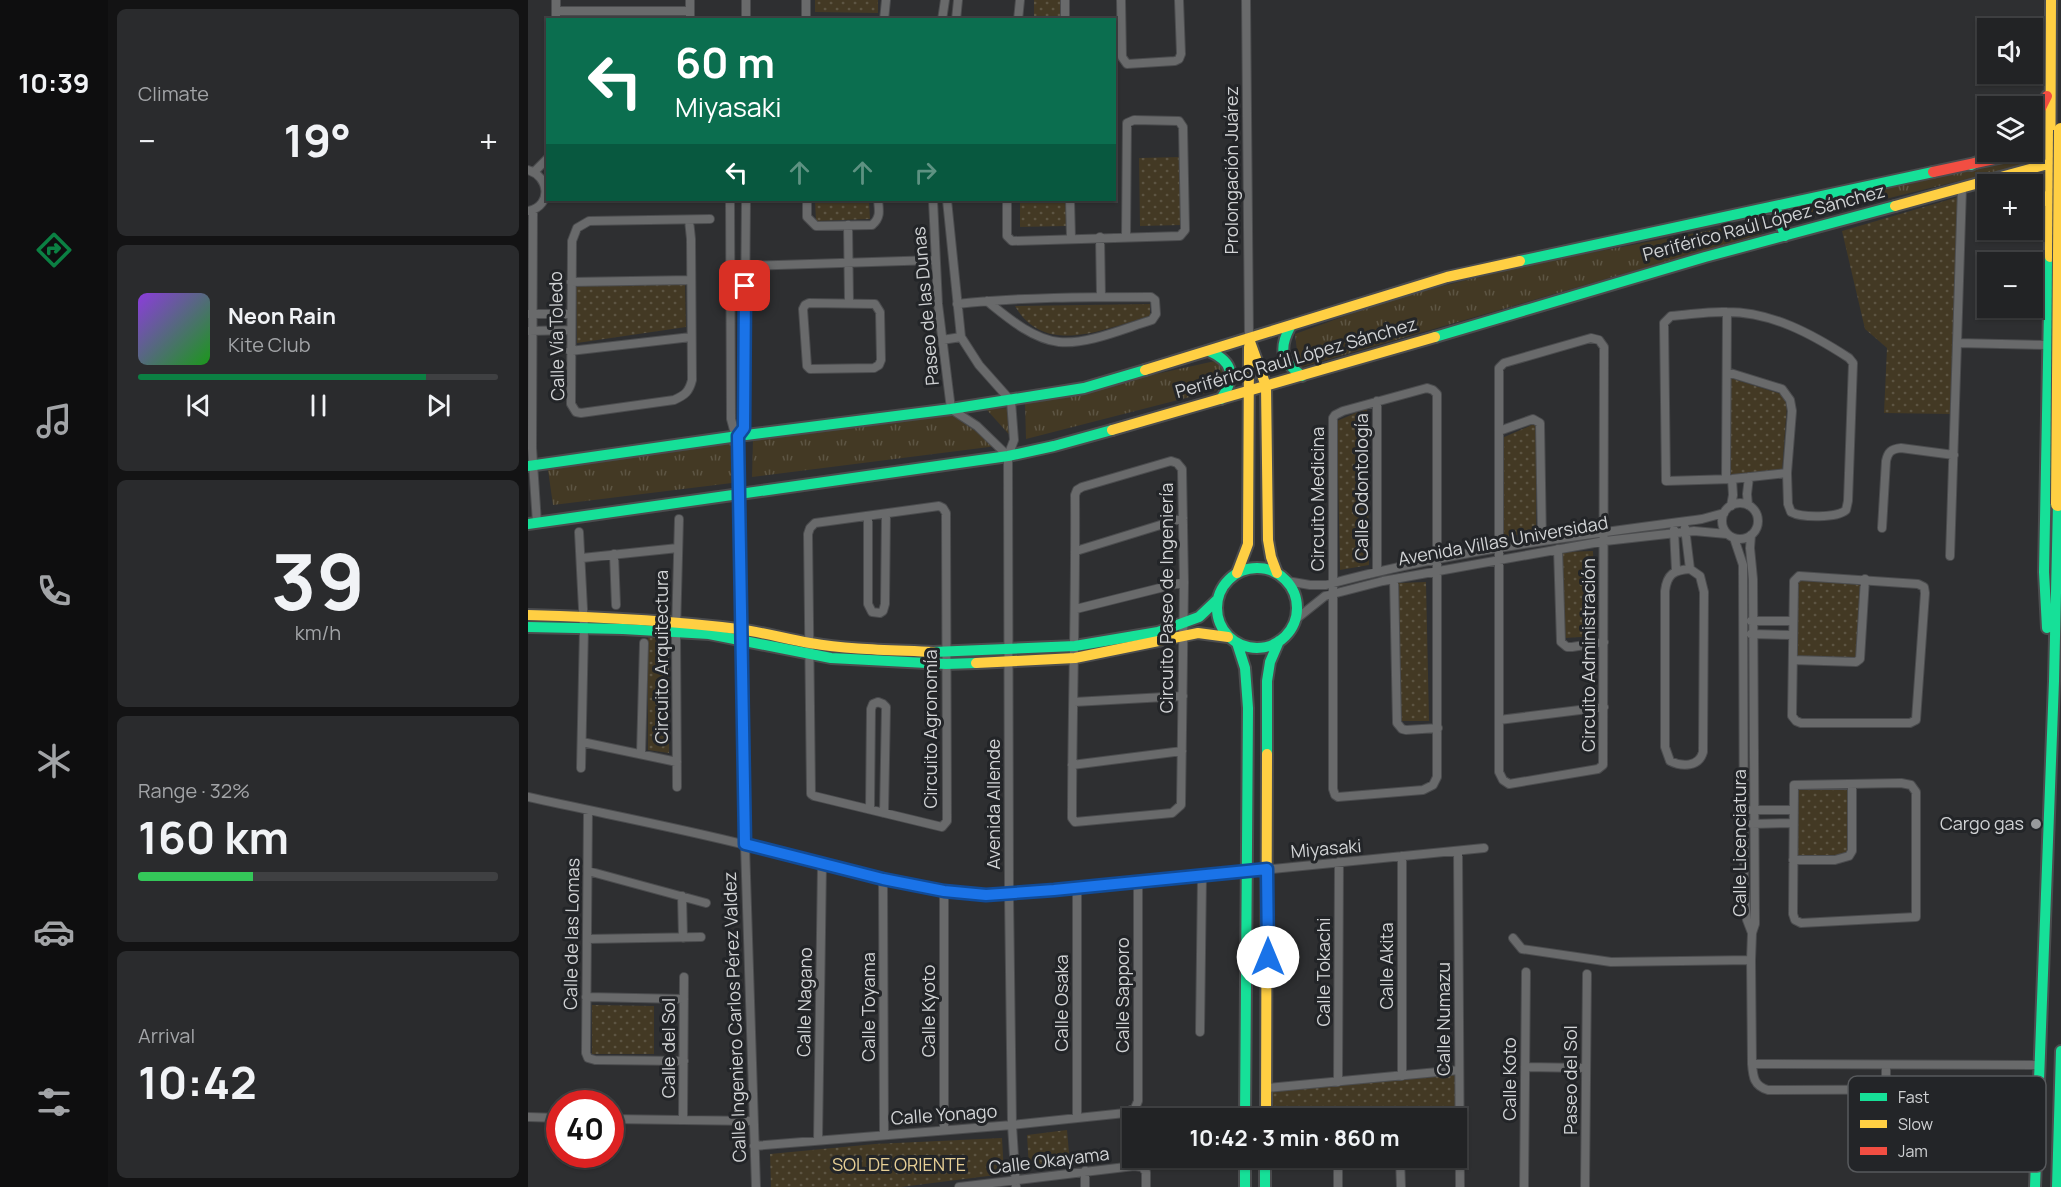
<!DOCTYPE html>
<meta charset="utf-8">
<style>
body{margin:0;font-family:Manrope,sans-serif;background:#2a2b2d;color:#f1f3f6;height:100vh;display:flex;flex-direction:column;font-size:22px;white-space:nowrap}
*{box-sizing:border-box;margin:0}
p{font-size:20px;color:#a2a4a7}
.icon{flex:none;width:33px;height:33px;fill:none;stroke:currentColor;stroke-width:2;stroke-linecap:round;stroke-linejoin:round}
.map{position:relative;flex:1;overflow:hidden}
.details{display:flex;flex-direction:column;gap:9px;padding:9px;background:#131314;width:420px}
.details>*{flex:none}
.top-card{position:absolute;left:18px;top:18px;width:570px;height:183px;border-radius:0px;box-shadow:0 2px 4px #0004,0 0 0 2px #3f4042;background:#0b6e4f;color:#fff;overflow:hidden}
.buttons{position:absolute;left:1449px;top:18px;display:grid;gap:12px}
.buttons a{display:grid;place-items:center;width:66px;height:66px;border-radius:0px;background:#222325;box-shadow:0 2px 4px #0004,0 0 0 2px #3f4042;font-size:30px}
.speed{position:absolute;left:18px;top:1090px;display:flex;gap:12px;font-size:30px;font-weight:700;text-align:center}
.speed>*{display:grid;place-content:center;width:78px;height:78px;border-radius:50%;background:#222325;box-shadow:0 2px 4px #0004,0 0 0 2px #3f4042;line-height:1}
.speed .limit{border:9px solid #d22;background:#fff;color:#111}
.pin{position:absolute;display:grid;place-items:center;width:51px;height:51px;color:#fff;margin:-26px;border-radius:12px;box-shadow:0 3px 9px #0006}
.me{position:absolute;width:66px;margin:-33px;rotate:0deg;stroke-linejoin:round;filter:drop-shadow(0 0 4px #0008)}
.turn{display:flex;align-items:center;gap:21px;height:126px;padding:0 30px;font-size:27px}
.turn .icon{width:78px;height:78px;stroke-width:2.5}
.turn b{display:block;font-size:42px;line-height:51px}
.lanes{display:flex;align-items:center;height:57px;padding:0 30px;background:#0003;justify-content:center;gap:30px;direction:ltr}
.lanes .off{opacity:.35}
.big{font-size:45px;font-weight:700;line-height:1.1}
.details .widget{flex:1;display:flex;flex-direction:column;justify-content:center;gap:9px;min-width:0;padding:0 21px;border-radius:9px;background:#2a2b2d}
.details .dial{align-items:center;gap:0}
.dial b{font-size:78px;line-height:1}
.song{display:flex;align-items:center;gap:18px}
.cover{width:72px;height:72px;border-radius:9px;background:linear-gradient(135deg,hsl(270 70% 55%),hsl(120 70% 35%))}
.played{height:6px;border-radius:3px;background:linear-gradient(90deg,#0b8043 80%,#3f4042 80%)}
.keys{display:flex;justify-content:space-around;direction:ltr}
.heat{display:flex;justify-content:space-between;align-items:center;font-size:33px;direction:ltr}
.charge{height:9px;border-radius:4px;background:linear-gradient(90deg,#34c759 32%,#3f4042 0)}
.trip{position:absolute;left:594px;top:1108px;width:345px;height:60px;border-radius:0px;background:#222325;box-shadow:0 2px 4px #0004,0 0 0 2px #3f4042;font-weight:700;line-height:60px;text-align:center}
main{display:flex;flex:1;min-height:0}
.tab-bar{display:flex;flex-direction:column;width:108px;justify-content:space-around;align-items:center;background:#0e0e0f;color:#a2a4a7}
.tab-bar .icon{width:42px;height:42px}
.tab-bar .current{color:#0b8043}
.tab-bar b{font-size:27px;color:#f1f3f6}
.map>svg:first-child{display:block}
.grass{fill:url(#grass-tufts)}
.park{fill:url(#park-dots)}
.lines{fill:none;stroke-linecap:round;stroke-linejoin:round}
.street-casing{stroke:#4b4c4e;stroke-width:10}
.fast-casing{stroke:#4b4c4e;stroke-width:14}
.slow-casing{stroke:#4b4c4e;stroke-width:14}
.jam-casing{stroke:#4b4c4e;stroke-width:14}
.street{stroke:#696a6b;stroke-width:8}
.fast{stroke:#16e098;stroke-width:10}
.slow{stroke:#ffcf43;stroke-width:10}
.jam{stroke:#f24e42;stroke-width:10}
.slow-bridge-casing{stroke:#4b4c4e;stroke-width:16;stroke-linecap:butt}
.slow-bridge{stroke:#ffcf43;stroke-width:14}
.route-casing{stroke:#114b97;stroke-width:15}
.route{stroke:#1a73e8;stroke-width:10}
.poi-dot{fill:#989a9c;stroke:#232528;stroke-width:2}
.labels{text-anchor:middle;stroke-width:6;stroke-linejoin:round;paint-order:stroke}
.street-label{font-size:18px;fill:#d1d3d5;stroke:#232528}
.poi-label{font-size:18px;fill:#d1d3d5;stroke:#232528;text-anchor:end}
.park-label{font-size:18px;fill:#e7cf95;stroke:#232528}
.key{fill:#232528;stroke:#57595c;stroke-width:1.5}
.key-label{font-size:16px;fill:#d1d3d5}
</style>
<main>
<nav class="tab-bar">
<b>10:39</b>
<svg class="icon current" aria-label="directions" viewBox="0 0 24 24"><path d="M12 3l9 9-9 9-9-9zM9 14v-3h6M13 9l2 2-2 2"/></svg>
<svg class="icon" aria-label="music" viewBox="0 0 24 24"><path d="M9 18V5l10-2v13"/><circle cx="6" cy="18" r="3"/><circle cx="16" cy="16" r="3"/></svg>
<svg class="icon" aria-label="phone" viewBox="0 0 24 24"><path d="M5 4h4l2 5-3 2q2 4 5 5l2-3 5 2v4C11 20 4 13 5 4z"/></svg>
<svg class="icon" aria-label="climate" viewBox="0 0 24 24"><path d="M12 3v18M4 7l16 10M4 17L20 7"/></svg>
<svg class="icon" aria-label="car" viewBox="0 0 24 24"><path d="M5 17H2v-5l4-1 3-4h7l3 4 3 1v5h-3M9 17h6M6 11h13"/><circle cx="7" cy="17" r="2"/><circle cx="17" cy="17" r="2"/></svg>
<svg class="icon" aria-label="filters" viewBox="0 0 24 24"><path d="M4 7h16M4 17h16"/><circle cx="9" cy="7" r="2"/><circle cx="15" cy="17" r="2"/></svg>
</nav>
<section class="details">
<div class="widget"><p>Climate</p>
<div class="heat"><a>−</a><b class="big">19°</b><a>+</a></div>
</div>
<div class="widget">
<div class="song"><i class="cover"></i><div><b>Neon Rain</b><p>Kite Club</p></div></div>
<div class="played"></div>
<div class="keys"><svg class="icon" aria-label="previous" viewBox="0 0 24 24"><path d="M18 5L8 12l10 7zM5 5v14"/></svg><svg class="icon" aria-label="pause" viewBox="0 0 24 24"><path d="M8 5v14M16 5v14"/></svg><svg class="icon" aria-label="next" viewBox="0 0 24 24"><path d="M6 5l10 7-10 7zM19 5v14"/></svg></div>
</div>
<div class="widget dial"><b>39</b><p>km/h</p></div>
<div class="widget"><p>Range · 32%</p><b class="big">160 km</b><div class="charge"></div></div>
<div class="widget"><p>Arrival</p><b class="big">10:42</b></div>
</section>
<div class="map">
<svg width="1533" height="1187" viewBox="0 0 1533 1187">
<defs>
<pattern id="grass-tufts" width="24" height="20" patternUnits="userSpaceOnUse" patternTransform="scale(1.5)"><rect width="24" height="20" fill="#433924"/><path d="M3 7l-1-3M5 7V3M7 7l1-3M15 17l-1-3M17 17v-4M19 17l1-3" fill="none" stroke="#5d5543"/></pattern>
<pattern id="park-dots" width="8" height="8" patternUnits="userSpaceOnUse" patternTransform="scale(1.5)"><rect width="8" height="8" fill="#433924"/><path d="M2 2h.1M6 6h.1" fill="none" stroke="#5d5543" stroke-width="1.8" stroke-linecap="round"/></pattern>
</defs>
<rect width="100%" height="100%" fill="#2e2f31"/>
<path class="grass" d="M 1506,154 L 1512,156 L 1512,159 L 1508,162 L 1276,219 L 1271,218 L 1268,213 L 1270,207 Z
M 1231,221 L 1235,225 L 1233,234 L 771,368 L 767,334 L 867,298 L 998,265 Z
M 687,361 C 696,363 697,369 699,378 L 693,389 L 498,439 L 497,403 Z
M 485,408 L 487,441 L 458,409 Z
M 421,413 L 469,446 L 224,477 L 225,439 Z
M 204,442 L 204,483 L 25,505 L 20,470 Z"/>
<path class="park" d="M 287,0 L 350,0 L 350,13 L 287,12 Z
M 506,0 L 534,0 L 534,19 L 506,20 Z
M 652,157 L 653,225 L 612,226 L 611,158 Z
M 1430,197 L 1422,414 L 1356,413 L 1359,348 L 1337,329 L 1314,231 Z
M 287,200 L 341,200 L 342,219 L 288,221 Z
M 492,200 L 538,200 L 538,226 L 492,227 Z
M 157,284 L 158,327 L 49,343 L 48,285 Z
M 622,304 L 622,316 C 578,328 517,358 487,306 Z
M 1202,378 L 1253,394 L 1259,405 L 1254,471 L 1202,476 Z
M 839,408 L 841,565 L 812,570 L 809,421 Z
M 1006,424 L 1008,428 L 1008,531 L 975,538 L 974,438 Z
M 1065,551 L 1068,636 L 1037,638 L 1033,552 Z
M 1270,580 L 1332,583 L 1329,658 L 1268,658 Z
M 898,582 L 901,721 L 873,721 L 870,583 Z
M 120,635 L 141,635 L 141,753 L 120,750 Z
M 1323,786 L 1320,855 L 1266,858 L 1266,787 Z
M 64,1005 L 126,1006 L 126,1054 L 64,1054 Z
M 928,1075 L 928,1119 L 743,1119 L 745,1091 Z
M 539,1130 L 542,1165 L 501,1168 L 499,1135 Z
M 474,1138 L 476,1174 L 373,1187 L 243,1187 L 242,1154 L 347,1144 Z"/>
<g class="lines">
<defs>
<path id="street" d="M 218,0 L 218,20
M 278,0 L 278,20
M 593,0 L 594,57 L 599,64 L 647,61 L 651,59 L 653,54 L 651,0
M 718,0 L 721,339
M 28,11 L 162,11
M 28,20 L 28,0
M 162,20 L 162,0
M 356,20 L 358,0
M 414,20 L 417,0
M 428,20 L 430,0
M 490,20 L 492,0
M 537,20 L 537,0
M 0,170 C 21,176 25,205 1,211
M 6,172 L 20,158
M 202,200 L 203,419 L 206,430 L 210,436
M 218,200 L 216,428 L 210,436 L 211,493 L 217,845 L 228,1187
M 279,200 L 279,217 L 288,226 L 344,225 C 353,218 351,210 350,200
M 405,200 L 410,304 L 423,409 L 449,426 L 480,456
M 419,200 L 433,337 L 451,365 L 483,401 L 486,440 L 480,456 L 481,895 L 484,1125 L 488,1187
M 479,200 L 479,236 L 484,241 L 652,236 L 657,230 L 655,127 L 651,121 L 606,120 L 599,123 L 598,237
M 542,200 L 543,238
M 5,210 L 4,448 L 9,523
M 161,220 L 163,239 L 164,380 C 161,392 157,395 146,400 L 53,413 L 48,412 L 43,404 L 44,241 L 49,228 L 61,221 L 182,219
M 320,225 L 321,303
M 572,237 L 573,297
M 217,266 L 407,260
M 43,282 L 163,280
M 281,303 L 347,304 L 352,312 L 353,360 L 351,365 L 346,368 L 282,369 L 279,366 L 275,309 L 277,305 Z
M 429,304 C 493,297 558,297 623,297 L 627,300 L 628,314 L 624,320 C 597,328 559,345 531,342 C 504,339 479,317 459,301
M 1,314 L 42,314
M 1,331 L 42,330
M 1063,338 L 1071,340 L 1076,347 L 1075,765 L 1070,769 L 981,784 L 975,780 L 971,772 L 971,368 L 976,363 Z
M 414,340 L 433,337
M 1429,343 L 1434,188
M 42,351 L 163,337
M 1199,372 L 1254,389 L 1262,400 L 1264,411 L 1259,473 L 1260,504 L 1263,512 C 1274,518 1309,518 1318,510 L 1320,501 L 1325,363 L 1321,358 C 1284,334 1244,312 1199,312 C 1180,311 1161,315 1143,316 L 1136,323 L 1138,481 L 1204,479 L 1259,473
M 899,388 L 905,390 L 909,394 L 909,777 L 905,785 L 895,790 L 810,797 L 807,795 L 805,789 L 805,418 L 807,415 L 815,411 Z
M 971,431 L 1005,419 L 1012,423 L 1014,541
M 643,461 L 649,463 L 654,469 L 656,582 L 653,805 L 644,813 L 547,822 L 544,818 C 544,710 548,603 547,495 L 549,490 L 554,487 Z
M 1198,479 L 1199,312
M1194 521a18 18 0 1 1 36 0a18 18 0 1 1-36 0Z
M 1220,505 L 1219,494 L 1221,477
M 411,506 L 415,508 L 418,513 L 419,821 L 414,827 L 286,796 L 283,794 L 280,534 L 282,528 L 287,523 Z
M 1203,506 L 1205,495 L 1204,479
M 340,517 L 340,604 L 344,612 L 352,613 L 355,611 L 357,604 L 358,514
M 1157,528 L 1162,569
M 1354,528 L 1358,461 C 1360,452 1363,449 1373,448 L 1426,455
M 1146,530 L 1148,570
M 51,532 L 56,628 L 53,768
M 1223,535 L 1222,548 L 1225,579 L 1227,924 L 1224,933 L 1223,960 L 1224,1064 C 1225,1077 1226,1086 1240,1090 L 1510,1089
M 1206,538 L 1215,565 L 1216,887 L 1219,920 L 1224,933
M 1030,549 L 1033,642 L 1039,647 L 1044,647 L 1076,642
M 548,551 L 655,518
M 86,554 L 88,605
M 1422,556 L 1429,343 L 1521,345
M 54,558 L 150,548
M 1162,569 L 1172,576 L 1176,592 L 1175,752 C 1171,767 1154,767 1142,761 L 1137,747 L 1137,591 C 1139,574 1146,570 1162,569 Z
M 849,572 L 849,401
M 1271,576 L 1390,584 L 1396,587 L 1397,593 L 1388,720 L 1382,723 L 1273,723 L 1268,721 L 1264,716 L 1266,581 Z
M 866,579 L 869,723 L 874,729 L 878,730 L 910,728
M 759,581 L 782,585 L 798,585 C 922,551 1048,536 1174,519 L 1196,513
M 548,609 L 656,582
M 767,620 L 797,596 L 855,581 L 1077,541 L 1166,531 L 1199,534
M 1223,621 L 1265,621
M 1223,634 L 1265,635
M 1265,660 L 1328,662 L 1332,659 L 1337,579
M 546,702 L 655,696
M 971,720 L 1076,707
M 54,742 L 149,762
M 113,754 L 116,643
M 544,765 L 654,751
M 1373,783 L 1383,785 L 1388,792 L 1388,917 L 1273,923 L 1267,920 L 1265,914 L 1266,785 Z
M 149,787 L 148,632 L 151,519
M 0,797 C 72,813 146,827 218,845 C 304,865 392,897 481,895 L 956,848
M 342,809 L 343,709 L 345,704 L 350,702 L 355,704 L 358,707 L 356,813
M 60,810 L 58,1053 L 60,1058 L 67,1060 L 156,1061
M 1223,810 L 1264,810
M 1224,824 L 1264,823
M 930,851 L 932,1187
M 874,856 L 874,1076
M 1265,860 L 1307,860 L 1321,856 L 1324,851 L 1324,784
M 60,871 L 178,903
M 355,879 L 356,1135
M 154,896 L 155,938
M 985,938 L 994,949 L 1083,962 L 1223,960
M 59,939 L 173,937
M 58,997 L 156,999
M 672,1032 L 674,876
M 1224,1064 L 1511,1065
M 997,1067 L 1058,1068
M 810,1082 L 811,862
M 740,1088 L 931,1070
M 1358,1089 L 1358,1065
M 0,1117 L 32,1118
M 549,1118 L 549,888
M 82,1119 L 225,1121
M 155,1120 L 156,977
M 416,1130 L 416,891
M 290,1140 L 294,864
M 226,1146 L 484,1125 L 597,1113 L 607,1108 L 610,1101 L 610,882
M 810,1158 L 810,1187
M 872,1158 L 873,1187
M 431,1187 L 606,1166 L 614,1167 L 618,1172 L 618,1187
M 557,1187 L 557,1171
M 996,1187 L 998,972
M 1057,1187 L 1059,974"/>
<path id="fast" d="M 1443,165 L 1470,152
M 1453,183 L 1470,184
M 1247,206 L 1257,236
M 992,261 L 1405,172
M 762,327 C 750,350 754,361 774,376
M 907,337 L 1177,257 L 1367,206
M 681,351 C 706,362 708,377 693,399
M 0,466 L 210,436 L 423,409 L 556,388 L 617,370
M 0,524 L 480,456 L 526,446 L 584,430
M689 608a40 40 0 1 1 80 0a40 40 0 1 1-80 0Z
M 0,627 L 95,629 L 181,634 L 303,658 L 418,664 L 448,663
M 1519,628 L 1516,572 L 1522,257
M 709,643 L 717,668 L 720,708 L 717,1119
M 405,652 L 547,646 L 630,632 L 671,617 L 690,599
M 739,754 L 739,681 L 742,662 L 751,641
M 717,1158 L 717,1187
M 737,1158 L 737,1187
M 1507,1187 L 1526,681 L 1530,504
M 1529,1187 L 1533,1051"/>
<path id="slow" d="M 1504,190 L 1515,196 L 1522,204
M 1367,206 L 1531,161
M 1522,257 L 1523,0
M 721,339 L 738,386 L 740,540 L 743,557 L 749,573
M 617,370 L 919,277 L 992,261
M 584,430 L 907,337
M 709,573 L 720,544 L 721,347
M 0,615 C 70,617 140,620 210,629 C 234,632 258,639 282,643 C 323,650 364,650 405,652
M 448,663 L 547,658 L 670,633 L 700,637
M 738,1119 L 739,754"/>
<path id="jam" d="M 1504,126 L 1519,96
M 1405,172 L 1499,152"/>
</defs>
<use href="#street" class="street-casing"/>
<use href="#fast" class="fast-casing"/>
<use href="#slow" class="slow-casing"/>
<use href="#jam" class="jam-casing"/>
<use href="#street" class="street"/>
<use href="#fast" class="fast"/>
<use href="#slow" class="slow"/>
<use href="#jam" class="jam"/>
<defs>
<path id="slow-bridge" d="M 1530,504 L 1533,130"/>
</defs>
<use href="#slow-bridge" class="slow-bridge-casing"/>
<use href="#slow-bridge" class="slow-bridge"/>
</g>
<g class="lines">
<defs>
<path id="route" d="M 217,286 L 216,428 L 210,436 L 217,844 L 355,879 L 416,891 L 458,895 L 526,890 L 739,869 L 740,957"/>
</defs>
<use href="#route" class="route-casing"/>
<use href="#route" class="route"/>
</g>
<circle class="poi-dot" cx="1508" cy="824" r="6"/>
<g class="labels">
<g class="street-label">
<text transform="translate(704 170) rotate(-90)" y="6">Prolongación Juárez</text>
<text transform="translate(1236 223) rotate(-15)" y="6">Periférico Raúl López Sánchez</text>
<text transform="translate(398 306) rotate(-95)" y="6">Paseo de las Dunas</text>
<text transform="translate(29 336) rotate(-91)" y="6">Calle Vía Toledo</text>
<text transform="translate(768 358) rotate(-16)" y="6">Periférico Raúl López Sánchez</text>
<text transform="translate(834 487) rotate(-90)" y="6">Calle Odontología</text>
<text transform="translate(790 499) rotate(-90)" y="6">Circuito Medicina</text>
<text transform="translate(975 541) rotate(-10)" y="6">Avenida Villas Universidad</text>
<text transform="translate(639 598) rotate(-90)" y="6">Circuito Paseo de Ingeniería</text>
<text transform="translate(1061 655) rotate(-90)" y="6">Circuito Administración</text>
<text transform="translate(134 657) rotate(-90)" y="6">Circuito Arquitectura</text>
<text transform="translate(403 729) rotate(-90)" y="6">Circuito Agronomía</text>
<text transform="translate(466 804) rotate(-90)" y="6">Avenida Allende</text>
<text transform="translate(1212 843) rotate(-90)" y="6">Calle Licenciatura</text>
<text transform="translate(798 849) rotate(-5)" y="6">Miyasaki</text>
<text transform="translate(44 934) rotate(-89)" y="6">Calle de las Lomas</text>
<text transform="translate(859 966) rotate(-90)" y="6">Calle Akita</text>
<text transform="translate(796 972) rotate(-90)" y="6">Calle Tokachi</text>
<text transform="translate(595 995) rotate(-90)" y="6">Calle Sapporo</text>
<text transform="translate(277 1002) rotate(-89)" y="6">Calle Nagano</text>
<text transform="translate(534 1003) rotate(-90)" y="6">Calle Osaka</text>
<text transform="translate(341 1007) rotate(-90)" y="6">Calle Toyama</text>
<text transform="translate(401 1011) rotate(-90)" y="6">Calle Kyoto</text>
<text transform="translate(207 1017) rotate(-92)" y="6">Calle Ingeniero Carlos Pérez Valdez</text>
<text transform="translate(916 1019) rotate(-90)" y="6">Calle Numazu</text>
<text transform="translate(141 1048) rotate(-90)" y="6">Calle del Sol</text>
<text transform="translate(982 1079) rotate(-90)" y="6">Calle Koto</text>
<text transform="translate(1043 1080) rotate(-90)" y="6">Paseo del Sol</text>
<text transform="translate(416 1115) rotate(-4)" y="6">Calle Yonago</text>
<text transform="translate(521 1161) rotate(-7)" y="6">Calle Okayama</text>
</g>
<g class="poi-label">
<text x="1496" y="830">Cargo gas</text>
</g>
<g class="park-label">
<text x="371" y="1171">SOL DE ORIENTE</text>
</g>
</g>
<rect x="1320" y="1076" width="198" height="96" rx="9" class="key"/>
<rect x="1332" y="1093" width="27" height="8" fill="#16e098"/>
<rect x="1332" y="1120" width="27" height="8" fill="#ffcf43"/>
<rect x="1332" y="1147" width="27" height="8" fill="#f24e42"/>
<g class="key-label">
<text x="1370" y="1103">Fast</text>
<text x="1370" y="1130">Slow</text>
<text x="1370" y="1157">Jam</text>
</g>
</svg>
<div class="buttons">
<a><svg class="icon" aria-label="sound" viewBox="0 0 24 24"><path d="M4 9h4l5-4v14l-5-4H4zM17 9q2 3 0 6"/></svg></a>
<a><svg class="icon" aria-label="layers" viewBox="0 0 24 24"><path d="M12 4l9 5-9 5-9-5zM3 14l9 5 9-5"/></svg></a>
<a>+</a>
<a>−</a>
</div>
<div class="speed"><div class="limit">40</div></div>
<div class="pin" style="left:217px;top:286px;background:#d93025"><svg class="icon" aria-label="arrive" viewBox="0 0 24 24"><path d="M6 21V4h12l-3 4 3 4H6"/></svg></div>
<svg class="me" style="left:740px;top:957px" viewBox="-20 -20 40 40"><circle r="19" fill="#fff"/><path d="M0-13L10 11 0 6-10 11z" fill="#1a73e8"/></svg>
<div class="trip">10:42 · 3 min · 860 m</div>
<div class="top-card">
<div class="turn"><svg class="icon" aria-label="left" viewBox="0 0 24 24"><path d="M17 20v-9H6M10 6l-5 5 5 5"/></svg><div><b>60 m</b>Miyasaki</div></div>
<div class="lanes"><svg class="icon" aria-label="left" viewBox="0 0 24 24"><path d="M17 20v-9H6M10 6l-5 5 5 5"/></svg><svg class="icon off" aria-label="ahead" viewBox="0 0 24 24"><path d="M12 20V5M6 11l6-6 6 6"/></svg><svg class="icon off" aria-label="ahead" viewBox="0 0 24 24"><path d="M12 20V5M6 11l6-6 6 6"/></svg><svg class="icon off" aria-label="right" viewBox="0 0 24 24"><path d="M7 20v-9h11M14 6l5 5-5 5"/></svg></div>
</div>
</div>
</main>
